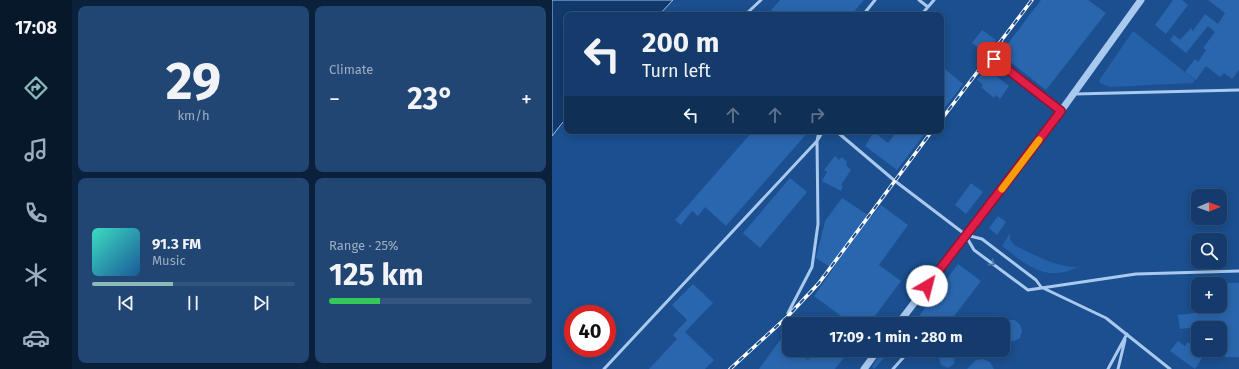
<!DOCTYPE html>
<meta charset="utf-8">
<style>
body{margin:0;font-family:"Fira Sans",sans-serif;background:#214673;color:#f1f3f6;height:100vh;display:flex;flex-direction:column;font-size:15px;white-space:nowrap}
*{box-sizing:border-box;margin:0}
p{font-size:13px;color:#9dadc1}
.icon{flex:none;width:22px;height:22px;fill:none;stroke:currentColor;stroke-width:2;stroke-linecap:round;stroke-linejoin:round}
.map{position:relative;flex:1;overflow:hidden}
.panel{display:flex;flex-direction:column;gap:6px;padding:6px;background:#0b203b;width:480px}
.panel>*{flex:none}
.top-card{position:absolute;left:12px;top:12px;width:380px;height:122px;border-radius:8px;box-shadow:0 2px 10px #0003,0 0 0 1px #33557e;background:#143b6b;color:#f1f3f6;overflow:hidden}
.needle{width:26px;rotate:89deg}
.fabs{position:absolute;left:639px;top:189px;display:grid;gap:8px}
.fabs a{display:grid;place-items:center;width:36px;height:36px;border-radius:8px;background:#143b6b;box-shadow:0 2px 10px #0003,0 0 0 1px #33557e;font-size:20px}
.speed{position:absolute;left:12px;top:305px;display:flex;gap:8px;font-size:20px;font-weight:700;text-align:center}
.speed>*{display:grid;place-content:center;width:52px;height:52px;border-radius:50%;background:#143b6b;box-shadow:0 2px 10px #0003,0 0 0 1px #33557e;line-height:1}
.speed .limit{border:6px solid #d22;background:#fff;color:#111}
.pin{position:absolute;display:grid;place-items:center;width:34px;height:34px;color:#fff;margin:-17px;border-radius:8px;box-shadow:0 2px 6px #0006}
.me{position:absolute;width:44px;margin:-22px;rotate:37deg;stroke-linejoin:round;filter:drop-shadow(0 0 3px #0008)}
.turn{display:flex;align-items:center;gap:14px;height:84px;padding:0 12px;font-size:18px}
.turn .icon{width:52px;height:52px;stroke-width:2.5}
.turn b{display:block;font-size:28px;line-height:34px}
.lanes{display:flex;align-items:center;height:38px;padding:0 12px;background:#0003;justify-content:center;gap:20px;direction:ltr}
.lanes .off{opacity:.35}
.big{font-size:30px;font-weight:700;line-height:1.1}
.panel .card{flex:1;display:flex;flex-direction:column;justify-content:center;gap:6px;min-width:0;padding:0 14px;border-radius:8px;background:#214673}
.panel .dial{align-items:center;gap:0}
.dial b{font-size:52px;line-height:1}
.song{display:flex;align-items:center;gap:12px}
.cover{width:48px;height:48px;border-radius:6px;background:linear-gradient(135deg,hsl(170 70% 55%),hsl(210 70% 35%))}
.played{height:4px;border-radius:2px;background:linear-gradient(90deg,#8bbbb9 40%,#33557e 40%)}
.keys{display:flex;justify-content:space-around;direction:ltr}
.heat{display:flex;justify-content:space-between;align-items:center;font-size:22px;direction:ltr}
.charge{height:6px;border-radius:3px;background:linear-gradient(90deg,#34c759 25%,#33557e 0)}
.panel .tiles{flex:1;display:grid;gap:6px;grid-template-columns:repeat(2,1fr)}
.trip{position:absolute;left:230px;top:317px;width:228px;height:40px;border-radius:8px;background:#143b6b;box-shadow:0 2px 10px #0003,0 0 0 1px #33557e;font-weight:700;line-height:40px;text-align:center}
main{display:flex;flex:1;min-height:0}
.tab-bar{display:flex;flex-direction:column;width:72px;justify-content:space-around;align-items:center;background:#08182b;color:#9dadc1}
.tab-bar .icon{width:28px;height:28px}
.tab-bar .on{color:#8bbbb9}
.tab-bar b{font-size:18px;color:#f1f3f6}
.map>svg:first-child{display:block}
.green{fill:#2461a8}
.water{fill:#123a6d;stroke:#9cc4f0}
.building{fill:#2a66ad}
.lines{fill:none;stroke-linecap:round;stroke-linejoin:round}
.service{stroke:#a9c9ee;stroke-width:3}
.tertiary{stroke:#a9c9ee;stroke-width:7}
.rail-casing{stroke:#fff;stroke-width:3.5}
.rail{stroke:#1b4f8f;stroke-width:2;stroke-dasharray:6;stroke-linecap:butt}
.oneway{stroke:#4674ac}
.route-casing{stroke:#92132f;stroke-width:10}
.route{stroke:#e11d48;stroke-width:7}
.slow{stroke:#f59e0b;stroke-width:7}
</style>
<main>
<nav class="tab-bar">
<b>17:08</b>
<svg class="icon on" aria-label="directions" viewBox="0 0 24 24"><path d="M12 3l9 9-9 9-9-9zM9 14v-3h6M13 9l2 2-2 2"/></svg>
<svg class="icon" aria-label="music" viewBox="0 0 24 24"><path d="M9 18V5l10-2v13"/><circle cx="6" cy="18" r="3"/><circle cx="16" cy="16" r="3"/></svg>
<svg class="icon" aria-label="phone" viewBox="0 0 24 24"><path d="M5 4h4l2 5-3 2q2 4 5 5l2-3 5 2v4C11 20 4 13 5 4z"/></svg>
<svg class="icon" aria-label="climate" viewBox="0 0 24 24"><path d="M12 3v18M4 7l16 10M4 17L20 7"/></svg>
<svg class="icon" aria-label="car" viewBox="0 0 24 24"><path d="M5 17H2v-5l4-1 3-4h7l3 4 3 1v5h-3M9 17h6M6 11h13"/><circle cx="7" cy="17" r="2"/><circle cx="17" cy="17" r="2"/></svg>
</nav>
<section class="panel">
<div class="tiles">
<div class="card dial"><b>29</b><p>km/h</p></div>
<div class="card"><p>Climate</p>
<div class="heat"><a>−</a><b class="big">23°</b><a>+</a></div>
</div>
<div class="card">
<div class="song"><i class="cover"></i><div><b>91.3 FM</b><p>Music</p></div></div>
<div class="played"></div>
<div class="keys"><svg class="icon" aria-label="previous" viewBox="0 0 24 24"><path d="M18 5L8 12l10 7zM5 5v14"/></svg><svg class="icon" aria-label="pause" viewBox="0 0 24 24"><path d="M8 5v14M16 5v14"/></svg><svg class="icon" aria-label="next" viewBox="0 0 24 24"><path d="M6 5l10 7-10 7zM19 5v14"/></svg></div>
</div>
<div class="card"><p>Range · 25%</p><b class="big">125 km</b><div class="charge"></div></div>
</div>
</section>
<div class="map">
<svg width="687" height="369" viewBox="0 0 687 369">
<rect width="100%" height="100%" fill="#1b4f8f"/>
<path class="green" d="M 581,31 L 643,80 L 641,83 L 558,87 L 548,83 L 547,81 L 548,79 Z
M 458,233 L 458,239 L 462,245 C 483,255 503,267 526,267 C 495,283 474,265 450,246 Z"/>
<path class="water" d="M 0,0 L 121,0 L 107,15 L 15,15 L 15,117 L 0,136 Z"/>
<path class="building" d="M 228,0 L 312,0 L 299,15 L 225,15 L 219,10 Z
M 489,0 L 536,0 L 554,13 L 494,90 L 448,54 Z
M 621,0 L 630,0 L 636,5 L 614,34 L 603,25 Z
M 656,0 L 687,0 L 687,70 L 680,79 L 672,73 L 668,77 L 654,66 L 644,80 L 633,72 L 643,59 L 646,62 L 654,50 L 651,48 L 663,32 L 656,26 L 634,53 L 618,40 L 622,35 L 628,40 L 639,28 L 641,31 L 653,14 L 666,24 L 673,13 Z
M 430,30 L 444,40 L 434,54 L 420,43 Z
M 434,68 L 457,86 L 448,99 L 444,95 L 442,98 L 429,87 L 431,85 L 425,80 Z
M 393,69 L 411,84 L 389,113 L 389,74 Z
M 201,131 L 257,131 L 174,226 L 153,207 L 146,216 L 140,211 L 129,225 L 123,220 Z
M 345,131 L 375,131 L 345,170 L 313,146 L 322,132 L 336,143 Z
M 283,156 L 287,160 L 290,157 L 295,162 L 294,165 L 299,170 L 289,185 L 291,186 L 289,191 L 270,181 L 275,172 L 272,170 Z
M 238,178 L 255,192 L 208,248 L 191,233 Z
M 419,183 L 431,192 L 414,214 L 403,205 Z
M 290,198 L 319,217 L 329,205 L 356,225 L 327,265 L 349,281 L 317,324 L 283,324 L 289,316 L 262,296 L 281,269 L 264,258 L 273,221 Z
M 446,216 L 454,222 L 445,235 L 437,228 Z
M 406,264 L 429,281 L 396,324 L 361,324 Z
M 668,283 L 687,283 L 687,357 L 673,357 L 671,329 L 670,329 L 669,324 L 628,329 L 626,315 L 669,310 Z
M 141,284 L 161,303 L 133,332 L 162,360 L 153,369 L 97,369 L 125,339 L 121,335 L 135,320 L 120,305 Z
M 456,320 L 463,320 L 468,325 L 470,331 L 468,338 L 462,341 L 455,341 L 451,337 L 451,324 Z
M 228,340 L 237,347 L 237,350 L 242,350 L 256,360 L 264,350 L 298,350 L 283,369 L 207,369 Z
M 626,341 L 633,346 L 636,342 L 643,347 L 640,351 L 650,358 L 643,369 L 618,351 Z
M 331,350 L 339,350 L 322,369 L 320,367 Z
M 398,351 L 403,357 L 402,364 L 396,368 L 389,365 L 387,358 L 391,352 Z
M 431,359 L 438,362 L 442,369 L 415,369 L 424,360 Z"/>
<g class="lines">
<path class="service" d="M 367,0 L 376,7
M 193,15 L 209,0
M 311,15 L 323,0
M 369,15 L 382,0
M 442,59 L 509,111
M 523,94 L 687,90
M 284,131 L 343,181 L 414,235 L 430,239 L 484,280 L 489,287 L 554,318 L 618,369
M 414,236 L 422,250 L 476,290 L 584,274 L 687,271
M 236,313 L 260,267 L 266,224 L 265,141 L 267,131
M 52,369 L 265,141 L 271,131
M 341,369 L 358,350
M 556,369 L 575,334
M 566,369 L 573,340"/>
<path class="tertiary" d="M 346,324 L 509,111 L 589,0
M 312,369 L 326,350"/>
<defs>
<path id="rail" d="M 389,120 L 480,0
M 178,369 L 235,317 L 267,283 L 380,131"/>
</defs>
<use href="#rail" class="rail-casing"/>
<use href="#rail" class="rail"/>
</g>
<defs><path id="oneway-chevron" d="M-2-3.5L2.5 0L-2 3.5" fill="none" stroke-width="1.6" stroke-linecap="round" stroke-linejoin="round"/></defs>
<use class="oneway" href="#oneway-chevron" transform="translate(440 263) rotate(36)"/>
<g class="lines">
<defs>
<path id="route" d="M 375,286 L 509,111 L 442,59"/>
</defs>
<use href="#route" class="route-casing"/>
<use href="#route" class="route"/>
<path class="slow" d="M 450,189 L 487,140"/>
</g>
</svg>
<div class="fabs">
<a><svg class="needle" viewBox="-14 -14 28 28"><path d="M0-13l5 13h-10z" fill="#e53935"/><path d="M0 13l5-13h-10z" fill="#9dadc1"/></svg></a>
<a><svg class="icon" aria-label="search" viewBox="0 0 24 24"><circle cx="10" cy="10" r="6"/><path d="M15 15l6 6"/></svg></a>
<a>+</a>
<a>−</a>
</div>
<div class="speed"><div class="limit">40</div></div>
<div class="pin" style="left:442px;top:59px;background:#d93025"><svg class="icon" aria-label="arrive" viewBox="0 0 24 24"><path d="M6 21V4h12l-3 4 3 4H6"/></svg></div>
<svg class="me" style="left:375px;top:286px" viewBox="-20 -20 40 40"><circle r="19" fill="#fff"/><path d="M0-13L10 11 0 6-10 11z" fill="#e11d48"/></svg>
<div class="trip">17:09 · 1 min · 280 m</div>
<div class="top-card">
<div class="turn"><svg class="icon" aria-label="left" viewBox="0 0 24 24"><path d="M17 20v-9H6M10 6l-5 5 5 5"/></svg><div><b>200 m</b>Turn left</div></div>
<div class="lanes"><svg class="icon" aria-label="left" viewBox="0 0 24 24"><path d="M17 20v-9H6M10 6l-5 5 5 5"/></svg><svg class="icon off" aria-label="ahead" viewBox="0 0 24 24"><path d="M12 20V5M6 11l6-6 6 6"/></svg><svg class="icon off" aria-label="ahead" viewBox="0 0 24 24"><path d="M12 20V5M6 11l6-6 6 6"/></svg><svg class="icon off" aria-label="right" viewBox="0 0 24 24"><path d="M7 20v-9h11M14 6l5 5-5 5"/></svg></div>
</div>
</div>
</main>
